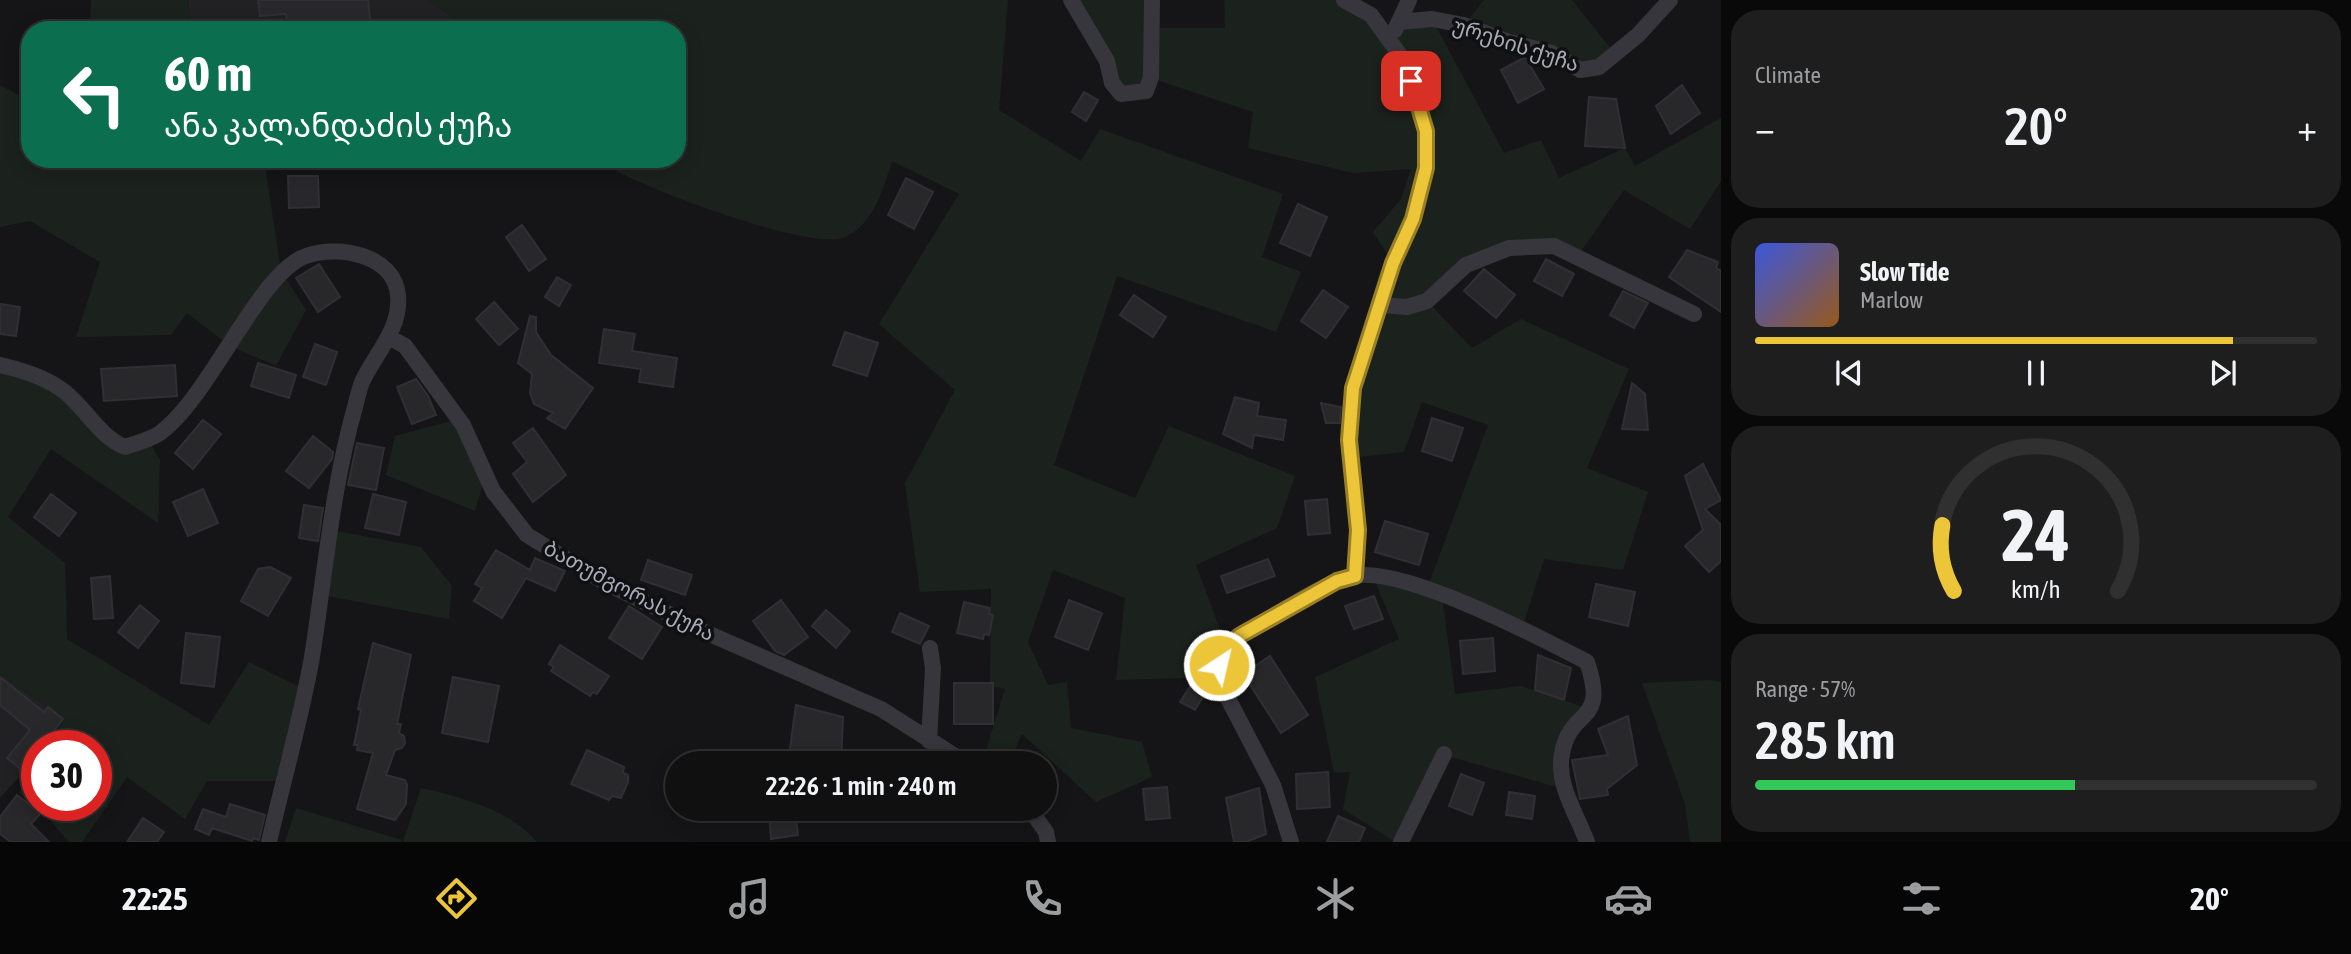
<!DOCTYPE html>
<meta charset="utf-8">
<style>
body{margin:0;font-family:"Asap Condensed","Noto Sans Georgian",sans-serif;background:#1e1e1f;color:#f1f3f6;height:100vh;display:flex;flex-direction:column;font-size:26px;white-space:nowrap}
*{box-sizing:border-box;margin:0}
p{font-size:23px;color:#9c9d9f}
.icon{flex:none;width:38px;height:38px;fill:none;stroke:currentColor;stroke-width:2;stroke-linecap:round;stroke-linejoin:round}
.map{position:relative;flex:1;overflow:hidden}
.details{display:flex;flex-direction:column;gap:10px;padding:10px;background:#090909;width:630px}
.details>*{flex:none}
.top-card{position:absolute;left:21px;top:21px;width:665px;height:147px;border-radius:28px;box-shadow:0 4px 18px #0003,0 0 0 2px #303031;background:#0b6e4f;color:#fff;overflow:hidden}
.speed{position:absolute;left:21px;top:730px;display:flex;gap:14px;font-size:35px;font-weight:700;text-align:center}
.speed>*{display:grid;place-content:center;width:91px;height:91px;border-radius:50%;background:#101011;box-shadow:0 4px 18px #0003,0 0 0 2px #303031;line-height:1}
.speed .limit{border:10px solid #d22;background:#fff;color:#111}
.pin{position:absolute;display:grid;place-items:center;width:60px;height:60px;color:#fff;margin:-30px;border-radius:14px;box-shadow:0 4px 10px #0006}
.me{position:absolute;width:77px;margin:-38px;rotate:35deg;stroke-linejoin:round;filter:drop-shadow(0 0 5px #0008)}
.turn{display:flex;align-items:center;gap:24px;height:147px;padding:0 28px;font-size:32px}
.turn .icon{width:91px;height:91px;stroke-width:2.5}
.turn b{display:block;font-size:49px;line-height:60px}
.big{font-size:52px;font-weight:600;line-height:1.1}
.details .widget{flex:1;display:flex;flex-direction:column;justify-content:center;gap:10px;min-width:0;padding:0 24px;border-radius:28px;background:#1e1e1f}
.details .dial{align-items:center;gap:0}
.dial svg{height:182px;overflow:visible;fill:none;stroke:#303031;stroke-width:7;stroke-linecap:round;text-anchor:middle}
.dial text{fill:#f1f3f6;stroke:none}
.song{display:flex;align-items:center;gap:21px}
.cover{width:84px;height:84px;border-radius:10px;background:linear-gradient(135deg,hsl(230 70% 55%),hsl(30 70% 35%))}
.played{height:7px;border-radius:4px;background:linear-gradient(90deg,#ecc538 85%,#303031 85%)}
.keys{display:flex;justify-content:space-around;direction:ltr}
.heat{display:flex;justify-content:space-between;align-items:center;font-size:38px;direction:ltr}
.charge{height:10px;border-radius:5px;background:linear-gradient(90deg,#34c759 57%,#303031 0)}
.trip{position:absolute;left:665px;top:751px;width:392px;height:70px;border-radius:35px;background:#101011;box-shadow:0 4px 18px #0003,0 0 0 2px #303031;font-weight:600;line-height:70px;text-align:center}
.dock{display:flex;height:112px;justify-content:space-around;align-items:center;background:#060607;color:#9c9d9f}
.dock .icon{width:49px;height:49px}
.dock .on{color:#ecc538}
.dock b{font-size:32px;color:#f1f3f6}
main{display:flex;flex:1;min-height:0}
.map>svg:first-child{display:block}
.built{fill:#212124}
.green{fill:#1b221d}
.building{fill:#28282b;stroke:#302f33;stroke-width:2}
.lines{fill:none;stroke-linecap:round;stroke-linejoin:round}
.street{stroke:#36363c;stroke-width:16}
.route-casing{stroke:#998024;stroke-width:18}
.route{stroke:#ecc538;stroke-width:12}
.labels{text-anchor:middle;stroke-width:7;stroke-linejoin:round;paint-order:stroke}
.street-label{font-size:21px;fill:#a7aab7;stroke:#101012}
</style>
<main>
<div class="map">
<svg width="1721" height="842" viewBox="0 0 1721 842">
<rect width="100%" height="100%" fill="#151517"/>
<path class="built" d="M 188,0 L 428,0 L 471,30 L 191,30 Z
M 0,674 L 65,719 L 45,745 L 37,746 L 37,757 L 0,798 Z"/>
<path class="green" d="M 91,0 L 188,0 L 191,30 L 87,30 L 90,27 Z
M 428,0 L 1008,0 L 999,110 L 1081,161 L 1100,129 L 1283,194 L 1262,257 L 1301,272 L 1276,332 L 1117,276 L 1054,465 L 1135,498 L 1169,426 L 1295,476 L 1277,528 L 1196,565 L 1227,648 L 1220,677 L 1116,680 L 1125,598 L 1053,570 L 1028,642 L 1048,685 L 1067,682 L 1071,728 L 1142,742 L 1152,777 L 1096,802 L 1022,734 L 1009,763 L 982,763 L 1005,689 L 990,686 L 991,589 L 920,592 L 905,483 L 955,390 L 879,324 L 959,194 L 892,161 C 883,189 874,224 845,237 C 813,253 626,183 596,159 L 677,159 L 677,30 L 471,30 Z
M 1071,0 L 1152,0 L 1153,28 L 1225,28 L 1224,0 L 1344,0 L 1389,41 L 1399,22 L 1432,19 L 1504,153 L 1541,140 L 1559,178 L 1625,148 L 1635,166 L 1721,118 L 1721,181 L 1690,229 L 1624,190 L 1577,257 L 1554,246 L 1466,265 L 1427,301 L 1472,348 L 1521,319 L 1629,369 L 1587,468 L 1648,492 L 1623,570 L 1544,559 L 1522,629 L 1442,596 L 1455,694 L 1521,686 L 1592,710 L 1569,731 L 1564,789 L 1444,755 L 1395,842 L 1343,809 L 1350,772 L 1334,773 L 1315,677 L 1399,639 L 1372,574 L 1427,589 L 1488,425 L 1422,402 L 1404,452 L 1351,458 L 1353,388 L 1393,263 L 1373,232 L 1401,199 L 1411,169 L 1353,173 L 1248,148 L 1253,112 L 1151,78 L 1146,91 L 1121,94 Z
M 1484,0 L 1572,0 L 1615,54 L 1580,70 L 1464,25 Z
M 30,84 L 30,159 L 264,159 L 281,271 L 306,310 L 276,366 L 230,346 L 187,313 L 171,335 L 76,337 L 100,262 L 30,221 L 0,227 L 0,85 L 19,95 Z
M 0,365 L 30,372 L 109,440 L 147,438 L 160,460 L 158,523 L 51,449 L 8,517 L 65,563 L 67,639 L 209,725 L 249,662 L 304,689 L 286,781 L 207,781 L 185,819 L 127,777 L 82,842 L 69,842 L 41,810 L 19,793 L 37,765 L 37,805 L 96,805 L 96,746 L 49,745 L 65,719 L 0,674 Z
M 455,420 L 485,477 L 475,511 L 386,475 L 395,436 Z
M 332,530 L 421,547 L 452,586 L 449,619 L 322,595 Z
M 1709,680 L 1721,682 L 1721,842 L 1690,842 L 1685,804 L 1642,683 Z
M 421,788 C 461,797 511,810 537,842 L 403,842 Z
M 296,808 L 402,840 L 401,842 L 285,842 Z"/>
<path class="building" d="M 258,0 L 368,0 L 371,30 L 288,30 L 286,14 L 260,16 Z
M 1525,57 L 1544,89 L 1518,103 L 1501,70 Z
M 1682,85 L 1700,113 L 1671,134 L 1656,106 Z
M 1084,92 L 1098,100 L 1086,121 L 1072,112 Z
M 1589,97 L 1616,99 L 1625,148 L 1585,146 Z
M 288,176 L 318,176 L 319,207 L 289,208 Z
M 906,178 L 933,192 L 914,229 L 888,215 Z
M 1298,204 L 1327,217 L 1310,256 L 1280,243 Z
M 522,225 L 546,259 L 529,271 L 506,237 Z
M 1687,250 L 1718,262 L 1716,268 L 1721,271 L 1721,312 L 1669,277 Z
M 1546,259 L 1574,274 L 1562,296 L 1534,281 Z
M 319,264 L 340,297 L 318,312 L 296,278 Z
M 1484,269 L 1515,295 L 1496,318 L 1464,291 Z
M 557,277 L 571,285 L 559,306 L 545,297 Z
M 1323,290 L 1348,307 L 1326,338 L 1301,321 Z
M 1623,291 L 1648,303 L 1634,328 L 1610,315 Z
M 1134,295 L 1166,317 L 1153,337 L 1120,315 Z
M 494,302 L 518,329 L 499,345 L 476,319 Z
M 0,304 L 20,307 L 16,336 L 0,334 Z
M 530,316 L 536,317 L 536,332 L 551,355 L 593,388 L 565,429 L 547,418 L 553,413 L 534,404 L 530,393 L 532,374 L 518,363 Z
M 604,329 L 635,334 L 632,351 L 677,358 L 673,387 L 639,382 L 641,369 L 599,363 Z
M 845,332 L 878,343 L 867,376 L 833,365 Z
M 315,344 L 337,352 L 326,385 L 303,377 Z
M 258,363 L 296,375 L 289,398 L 251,386 Z
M 175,365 L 177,396 L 104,401 L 101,369 Z
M 416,379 L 428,396 L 436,415 L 412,424 L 397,387 Z
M 1632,383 L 1645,394 L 1648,430 L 1622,429 Z
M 1235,397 L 1259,403 L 1257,416 L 1286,420 L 1283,440 L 1254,435 L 1252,448 L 1223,434 Z
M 1321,403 L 1341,407 L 1340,423 L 1326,423 Z
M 1432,418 L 1463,428 L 1452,461 L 1422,451 Z
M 203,420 L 221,434 L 193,469 L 175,453 Z
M 533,428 L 566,475 L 533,502 L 513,474 L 527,462 L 513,443 Z
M 313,436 L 333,452 L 332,459 L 309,488 L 286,471 Z
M 357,443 L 384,448 L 376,490 L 348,485 Z
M 1703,464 L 1721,500 L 1705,509 L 1721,525 L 1721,561 L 1709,572 L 1685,546 L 1703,530 L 1685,476 Z
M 203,489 L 218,523 L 188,536 L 173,502 Z
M 51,494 L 76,513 L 59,536 L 34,517 Z
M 373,494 L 406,502 L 399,535 L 365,528 Z
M 1327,499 L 1330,533 L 1308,535 L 1305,501 Z
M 304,505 L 323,508 L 318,541 L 299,538 Z
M 1385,521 L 1428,534 L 1419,565 L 1375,552 Z
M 496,550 L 530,570 L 535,558 L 565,571 L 555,591 L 526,578 L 502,618 L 474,601 L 482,588 L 475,584 Z
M 1268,559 L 1275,576 L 1227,593 L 1221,576 Z
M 648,560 L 692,575 L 685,595 L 641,580 Z
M 270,567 L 291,578 L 268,616 L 241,601 L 258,569 Z
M 110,576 L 113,618 L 94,619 L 91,578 Z
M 1596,584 L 1635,592 L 1628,626 L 1589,617 Z
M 1374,596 L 1383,619 L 1354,629 L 1345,606 Z
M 781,600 L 808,637 L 784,655 L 775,651 L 753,621 Z
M 1069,600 L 1102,613 L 1088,650 L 1055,637 Z
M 964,602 L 990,608 L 989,614 L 993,615 L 989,635 L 984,634 L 983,639 L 957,633 Z
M 140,605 L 159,621 L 138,648 L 118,632 Z
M 629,606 L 662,627 L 642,659 L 609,638 Z
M 826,610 L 850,631 L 836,648 L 812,626 Z
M 900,613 L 929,626 L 920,644 L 892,632 Z
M 186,633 L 220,637 L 214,687 L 181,683 Z
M 1493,638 L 1495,671 L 1463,674 L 1460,641 Z
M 373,643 L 411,655 L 397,724 L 401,724 L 399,733 L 404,736 L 405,743 L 402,748 L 395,750 L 386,775 L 405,780 L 407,785 L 406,804 L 395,820 L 357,809 L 373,753 L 357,750 L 358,745 L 354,745 L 361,710 L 358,709 Z
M 560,645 L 609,676 L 597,694 L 593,692 L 590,696 L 551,671 L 554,667 L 549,664 Z
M 1538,655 L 1571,668 L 1564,700 L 1535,690 Z
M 1270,656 L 1308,715 L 1281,733 L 1243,674 Z
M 0,677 L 44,712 L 48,707 L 63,719 L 42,746 L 37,746 L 37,752 L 22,770 L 7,758 L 30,730 L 0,705 Z
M 453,677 L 499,686 L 488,742 L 442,733 Z
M 1193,682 L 1207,690 L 1195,710 L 1180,702 Z
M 954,683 L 993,683 L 993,724 L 954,724 Z
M 796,705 L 843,717 L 841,763 L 788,763 Z
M 1628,716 L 1637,765 L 1607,789 L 1608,795 L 1580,799 L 1572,760 L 1608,755 L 1598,729 Z
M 587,750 L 624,767 L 623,773 L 628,775 L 628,782 L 621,798 L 612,796 L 609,800 L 571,784 Z
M 1328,772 L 1330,807 L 1297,809 L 1296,774 Z
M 1461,774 L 1484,783 L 1472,815 L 1449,806 Z
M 1167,787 L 1170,818 L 1146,820 L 1143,789 Z
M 1259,788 L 1266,834 L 1246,842 L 1234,842 L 1226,798 Z
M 1509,792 L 1535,796 L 1532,819 L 1506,815 Z
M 17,795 L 41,813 L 31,824 L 49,842 L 11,842 L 0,834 L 0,817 Z
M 230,804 L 265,815 L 259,840 L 253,838 L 252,841 L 212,828 L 209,835 L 195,829 L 203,809 L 226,817 Z
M 795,810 L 798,835 L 771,839 L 769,811 Z
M 1338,816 L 1365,828 L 1359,842 L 1327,842 Z
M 143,818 L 164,832 L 157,842 L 127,842 Z"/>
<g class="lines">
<path class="street" d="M 1071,0 L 1107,61 L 1112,83 L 1121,94 L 1146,91 L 1151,77 L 1152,0
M 1344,0 L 1371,15 L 1405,62 L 1426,131 L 1426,168 L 1413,219 L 1393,263 L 1353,388 L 1349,440 L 1358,530 L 1355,576
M 1399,22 L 1432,19 L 1464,25 L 1509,42 L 1552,53 L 1580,70 L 1599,67 L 1638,35 L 1670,0
M 1395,30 L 1409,0
M 1380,305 L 1407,307 L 1427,301 L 1466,265 L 1509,248 L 1554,246 L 1694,314
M 389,337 L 405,346 L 463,425 L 493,491 L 527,535 L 604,582 L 705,632 L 881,709 L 966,763
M 0,365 C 23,370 46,377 65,392 C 87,410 99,436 125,447 C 136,443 150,440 160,433 C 210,397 259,272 306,256 C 339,244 395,255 398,296 C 401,329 375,354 362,382 C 359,390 357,399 355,407 C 332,488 325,574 312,657 C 301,719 283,781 269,842
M 929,741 L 933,668 L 930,648
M 1029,808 L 1046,832 L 1048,842
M 1291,842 L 1273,785 L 1221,685 L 1219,665 L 1227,648 L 1239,636 C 1272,619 1319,584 1353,576 C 1402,565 1539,637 1587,662 C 1609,726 1570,706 1562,754 C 1556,785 1577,814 1587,842
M 1401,842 L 1444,754"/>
</g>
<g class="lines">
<defs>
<path id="route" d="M 1219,665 L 1227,648 L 1239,636 L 1337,581 L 1355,576 L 1358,530 L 1349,440 L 1353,388 L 1393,263 L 1413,219 L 1426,168 L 1426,131 L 1411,81"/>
</defs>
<use href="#route" class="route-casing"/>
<use href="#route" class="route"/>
</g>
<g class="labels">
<g class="street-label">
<text transform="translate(1516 45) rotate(18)" y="7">ურეხის ქუჩა</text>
<text transform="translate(629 591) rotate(28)" y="7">ბათუმგორას ქუჩა</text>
</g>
</g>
</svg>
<div class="speed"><div class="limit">30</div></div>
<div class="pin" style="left:1411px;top:81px;background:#d93025"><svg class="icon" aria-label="arrive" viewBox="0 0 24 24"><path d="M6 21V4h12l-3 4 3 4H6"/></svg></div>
<svg class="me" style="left:1219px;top:665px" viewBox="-20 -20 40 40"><circle r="17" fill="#ecc538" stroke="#fff" stroke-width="3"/><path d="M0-11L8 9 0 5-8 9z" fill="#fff"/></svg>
<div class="trip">22:26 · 1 min · 240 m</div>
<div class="top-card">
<div class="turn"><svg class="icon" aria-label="left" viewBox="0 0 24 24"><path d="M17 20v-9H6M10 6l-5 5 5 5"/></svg><div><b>60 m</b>ანა კალანდაძის ქუჩა</div></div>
</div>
</div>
<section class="details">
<div class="widget"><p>Climate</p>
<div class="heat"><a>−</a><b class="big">20°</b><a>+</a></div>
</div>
<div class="widget">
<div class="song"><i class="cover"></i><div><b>Slow Tide</b><p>Marlow</p></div></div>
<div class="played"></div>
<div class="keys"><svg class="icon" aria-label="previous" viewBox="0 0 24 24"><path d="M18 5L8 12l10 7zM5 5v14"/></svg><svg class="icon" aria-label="pause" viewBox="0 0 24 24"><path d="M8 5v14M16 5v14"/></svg><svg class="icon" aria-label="next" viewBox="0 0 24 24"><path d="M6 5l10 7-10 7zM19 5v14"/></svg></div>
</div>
<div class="widget dial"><svg viewBox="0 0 100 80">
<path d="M14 69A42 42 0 1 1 86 69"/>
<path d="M14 69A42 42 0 0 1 9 40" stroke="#ecc538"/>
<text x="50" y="56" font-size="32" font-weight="700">24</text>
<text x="50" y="72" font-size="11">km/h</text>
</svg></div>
<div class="widget"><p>Range · 57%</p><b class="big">285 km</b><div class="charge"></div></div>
</section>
</main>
<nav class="dock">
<b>22:25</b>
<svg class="icon on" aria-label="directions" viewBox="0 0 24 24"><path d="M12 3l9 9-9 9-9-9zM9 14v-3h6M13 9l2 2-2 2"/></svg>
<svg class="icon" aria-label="music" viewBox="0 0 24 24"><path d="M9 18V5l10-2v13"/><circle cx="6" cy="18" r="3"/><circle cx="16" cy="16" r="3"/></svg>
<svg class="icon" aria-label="phone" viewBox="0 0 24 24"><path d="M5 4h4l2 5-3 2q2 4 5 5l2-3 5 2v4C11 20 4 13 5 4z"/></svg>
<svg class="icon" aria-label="climate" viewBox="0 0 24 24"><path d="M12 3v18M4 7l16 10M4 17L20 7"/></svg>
<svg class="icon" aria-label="car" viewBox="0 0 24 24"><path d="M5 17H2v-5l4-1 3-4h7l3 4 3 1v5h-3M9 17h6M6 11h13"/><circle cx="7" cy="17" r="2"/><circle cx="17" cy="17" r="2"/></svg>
<svg class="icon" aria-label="filters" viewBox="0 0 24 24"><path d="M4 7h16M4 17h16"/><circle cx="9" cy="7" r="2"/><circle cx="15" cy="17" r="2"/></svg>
<b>20°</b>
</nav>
